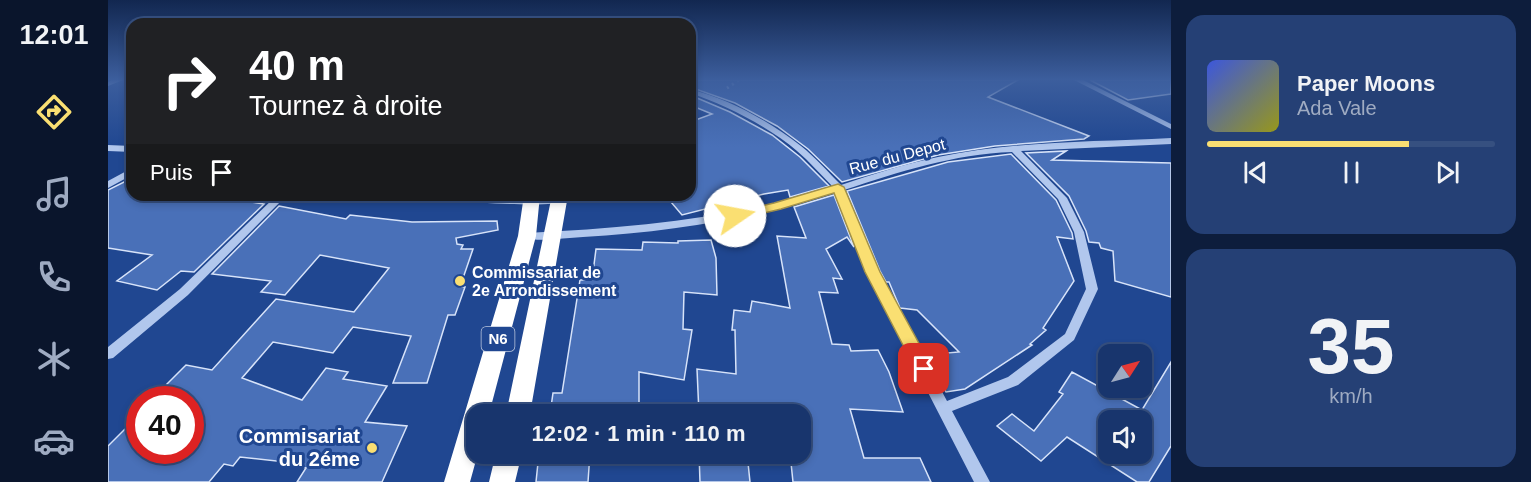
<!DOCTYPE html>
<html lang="fr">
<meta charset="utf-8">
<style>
body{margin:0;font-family:Helvetica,sans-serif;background:#254075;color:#f1f3f6;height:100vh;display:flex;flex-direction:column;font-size:22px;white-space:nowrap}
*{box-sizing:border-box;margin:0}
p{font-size:20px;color:#9fabc2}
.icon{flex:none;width:33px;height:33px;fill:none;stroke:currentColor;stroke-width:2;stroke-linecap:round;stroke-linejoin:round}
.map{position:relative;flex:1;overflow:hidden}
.details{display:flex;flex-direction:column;gap:15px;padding:15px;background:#0d1d3c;width:360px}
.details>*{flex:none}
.top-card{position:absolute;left:18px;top:18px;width:570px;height:183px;border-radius:18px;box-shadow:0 3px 9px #0003,0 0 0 2px #365080;background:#202124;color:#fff;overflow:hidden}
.needle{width:39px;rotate:54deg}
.buttons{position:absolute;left:990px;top:344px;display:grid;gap:12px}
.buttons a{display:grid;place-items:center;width:54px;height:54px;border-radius:12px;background:#18356d;box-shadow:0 3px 9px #0003,0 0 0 2px #365080;font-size:30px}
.speed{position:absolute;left:18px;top:386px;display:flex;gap:12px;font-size:30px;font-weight:700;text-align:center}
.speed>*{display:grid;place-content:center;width:78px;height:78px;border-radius:50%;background:#18356d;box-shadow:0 3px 9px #0003,0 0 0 2px #365080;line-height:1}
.speed .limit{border:9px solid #d22;background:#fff;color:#111}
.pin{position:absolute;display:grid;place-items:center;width:51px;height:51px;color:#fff;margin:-26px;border-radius:12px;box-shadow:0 3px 9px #0006}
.me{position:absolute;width:66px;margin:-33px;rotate:78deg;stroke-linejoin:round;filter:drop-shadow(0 0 4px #0008)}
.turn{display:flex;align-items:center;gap:21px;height:126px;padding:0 24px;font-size:27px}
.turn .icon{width:78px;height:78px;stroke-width:2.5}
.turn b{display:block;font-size:42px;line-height:51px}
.then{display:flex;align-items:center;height:57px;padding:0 24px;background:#0003;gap:12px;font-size:22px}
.details .card{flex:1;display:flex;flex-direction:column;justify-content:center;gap:9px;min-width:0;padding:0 21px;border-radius:18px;background:#254075}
.details .dial{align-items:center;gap:0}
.dial b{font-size:78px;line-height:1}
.song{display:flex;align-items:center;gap:18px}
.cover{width:72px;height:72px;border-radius:9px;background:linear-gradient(135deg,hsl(230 70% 55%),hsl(60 70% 35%))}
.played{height:6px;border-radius:3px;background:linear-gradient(90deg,#fadf72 70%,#365080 70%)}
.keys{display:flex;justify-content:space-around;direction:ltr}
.trip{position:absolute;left:358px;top:404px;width:345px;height:60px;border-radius:18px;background:#18356d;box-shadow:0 3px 9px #0003,0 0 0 2px #365080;font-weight:600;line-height:60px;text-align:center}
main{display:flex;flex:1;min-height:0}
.tabs{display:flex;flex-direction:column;width:108px;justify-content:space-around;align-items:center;background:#0a152c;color:#9fabc2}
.tabs .icon{width:42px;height:42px}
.tabs .current{color:#fadf72}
.tabs b{font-size:27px;color:#f1f3f6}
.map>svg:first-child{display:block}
.building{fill:#4970b8;stroke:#d7e3f9;stroke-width:1.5;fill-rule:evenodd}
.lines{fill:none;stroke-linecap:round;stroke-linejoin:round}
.path{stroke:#b1c7ed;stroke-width:3;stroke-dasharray:2 4;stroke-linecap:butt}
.minor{fill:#b1c7ed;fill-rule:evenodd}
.highway{fill:#fff;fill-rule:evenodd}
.route{fill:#fadf72;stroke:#a2914a;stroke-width:1.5}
.poi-dot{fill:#fadf72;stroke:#204791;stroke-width:2}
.labels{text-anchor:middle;stroke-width:6;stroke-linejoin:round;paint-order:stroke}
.shield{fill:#204791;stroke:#bcc8de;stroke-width:1.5}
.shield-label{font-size:15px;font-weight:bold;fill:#fff}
.street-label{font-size:16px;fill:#fff;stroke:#204791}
.poi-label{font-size:16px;font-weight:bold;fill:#fff;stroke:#204791;text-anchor:start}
.near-poi-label{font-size:20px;font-weight:bold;fill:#fff;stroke:#204791;text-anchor:end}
</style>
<main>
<nav class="tabs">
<b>12:01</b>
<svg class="icon current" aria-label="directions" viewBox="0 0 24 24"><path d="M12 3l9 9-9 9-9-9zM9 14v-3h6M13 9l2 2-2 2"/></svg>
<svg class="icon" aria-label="music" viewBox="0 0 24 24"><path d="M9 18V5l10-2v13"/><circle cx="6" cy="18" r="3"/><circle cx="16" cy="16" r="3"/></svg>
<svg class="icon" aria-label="phone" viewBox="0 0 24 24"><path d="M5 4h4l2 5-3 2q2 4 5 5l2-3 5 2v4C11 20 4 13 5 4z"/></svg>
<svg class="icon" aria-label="climate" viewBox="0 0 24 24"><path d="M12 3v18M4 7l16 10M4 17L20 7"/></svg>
<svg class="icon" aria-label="car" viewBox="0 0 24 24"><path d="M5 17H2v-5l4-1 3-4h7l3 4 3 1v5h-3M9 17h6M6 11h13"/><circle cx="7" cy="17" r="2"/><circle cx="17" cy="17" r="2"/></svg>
</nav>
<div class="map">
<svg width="1063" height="482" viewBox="0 0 1063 482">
<rect width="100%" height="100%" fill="#204791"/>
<path class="building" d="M 582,80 L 910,80 L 880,97 L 981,136 L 976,139 L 887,146 L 830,155 L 734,182 L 700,149 L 669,126 L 627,103 L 582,87 Z
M 982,80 L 1063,80 L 1063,94 L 1020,100 Z
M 582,95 L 622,112 L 664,135 L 692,157 L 721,186 L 682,197 L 680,190 L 656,194 L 574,215 L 557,195 L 582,195 L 582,122 L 604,114 L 582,105 Z
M 958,151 L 944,160 L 1063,163 L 1063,297 L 1007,281 L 1005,251 L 993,248 L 991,243 L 981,242 L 978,231 L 961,196 L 918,153 Z
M 903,154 L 948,200 L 964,233 L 965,239 L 949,237 L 966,281 L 935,328 L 938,330 L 922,344 L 924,345 L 857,389 L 838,392 L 817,355 L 851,352 L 809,310 L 792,308 L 781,282 L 778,282 L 772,271 L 739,191 L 840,162 Z
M 24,178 L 24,195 L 96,195 L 156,204 L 86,272 L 73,271 L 49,290 L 9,281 L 44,255 L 0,248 L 0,190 Z
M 726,195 L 746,247 L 739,237 L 718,249 L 734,279 L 725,278 L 730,293 L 711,292 L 724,344 L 741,345 L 743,351 L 770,350 L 781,372 L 795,412 L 742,409 L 756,458 L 812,458 L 823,482 L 685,482 L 682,453 L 693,453 L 693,414 L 591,414 L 589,369 L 628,374 L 627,330 L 624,330 L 626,310 L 642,312 L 644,301 L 682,308 L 669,236 L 698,238 L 686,207 Z
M 171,206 L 238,219 L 242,215 L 304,222 L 389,221 L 390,230 L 348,238 L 349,244 L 355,245 L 353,249 L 365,249 L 352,287 L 357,287 L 347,315 L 340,315 L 319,383 L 285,383 L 303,336 L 245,327 L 225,353 L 165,342 L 134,378 L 194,400 L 218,368 L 240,372 L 235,379 L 279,386 L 257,422 L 299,426 L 274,482 L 189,482 L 198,468 L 194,467 L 196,464 L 132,457 L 125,466 L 116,464 L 101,482 L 0,482 L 0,446 L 32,414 L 32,450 L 82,450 L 82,399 L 44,399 L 78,365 L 104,370 L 168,299 L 246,312 L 281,268 L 212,255 L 177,295 L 153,292 L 163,281 L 104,274 Z
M 603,240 L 608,258 L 609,295 L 576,292 L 575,329 L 584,330 L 576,380 L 531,372 L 531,414 L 442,414 L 445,393 L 454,393 L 472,280 L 484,280 L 488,249 L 534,250 L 535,242 L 570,243 L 570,241 Z
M 1063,362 L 1063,446 L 1041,482 L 1029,482 L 959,437 L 933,461 L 889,426 L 904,414 L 926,431 L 955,394 L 951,392 L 964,372 L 1034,410 ZM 1000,420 L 1034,420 L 1034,453 L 1000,453 Z
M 431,453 L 482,453 L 480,482 L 428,482 Z
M 591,453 L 639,453 L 642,482 L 592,482 Z"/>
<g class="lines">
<path class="path" d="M 619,88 L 631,80"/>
<path class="minor" d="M 4,80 L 15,80 L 0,86 L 0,82 Z
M 966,80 L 975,80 L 1063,124 L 1063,129 Z
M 582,89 C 621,99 661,121 693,146 C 707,157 720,172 733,185 C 765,174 797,164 830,157 C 906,141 985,142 1063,138 L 1063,144 L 913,151 L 959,198 L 976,232 L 990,289 L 966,340 L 910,385 L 844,411 L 882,482 L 866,482 L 758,272 L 727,192 C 646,219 561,232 475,237 C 456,238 434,242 415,238 L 414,236 L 419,233 C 523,228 625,219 725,187 C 713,175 702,162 689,151 C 661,127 616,104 582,93 ZM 904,152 L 950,199 L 966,232 L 978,289 L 957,334 L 900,377 L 839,401 L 770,272 L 736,190 C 791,172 846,154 904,152 Z
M 0,145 L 24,146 L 24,152 L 0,151 Z
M 24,168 L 24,175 L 0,188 L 0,181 Z
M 169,195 L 179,195 L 80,295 L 5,358 L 0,359 L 0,347 L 72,289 Z
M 296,195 C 337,195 378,197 419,199 C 430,199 447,195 456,201 C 443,210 325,199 301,198 Z"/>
<path class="highway" d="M 416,195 L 432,195 L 428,236 L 381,414 L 369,414 L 370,453 L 362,482 L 336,482 L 410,236 Z
M 444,195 L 460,195 L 422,414 L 398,414 Z
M 388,453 L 414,453 L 407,482 L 381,482 Z"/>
</g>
<linearGradient id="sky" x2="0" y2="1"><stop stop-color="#122750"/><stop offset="0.54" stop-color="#3c5e9d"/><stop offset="1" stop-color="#3c5e9d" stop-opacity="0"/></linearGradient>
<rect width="1063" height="147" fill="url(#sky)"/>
<path class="route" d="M 730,184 L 736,187 L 772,272 L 825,369 L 822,374 L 816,376 L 810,374 L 757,272 L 726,193 L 673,209 L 627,220 L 620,216 L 622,213 L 666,203 Z"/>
<g class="poi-dot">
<circle cx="352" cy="281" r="6"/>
<circle cx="264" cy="448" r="6"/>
</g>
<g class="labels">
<rect class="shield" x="373.5" y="327" width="33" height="24" rx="4.5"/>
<g class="shield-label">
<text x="390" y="344">N6</text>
</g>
<g class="street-label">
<text transform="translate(789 156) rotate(-15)" y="6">Rue du Depot</text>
</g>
<g class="poi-label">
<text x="364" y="278">Commissariat de<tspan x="364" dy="18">2e Arrondissement</tspan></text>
</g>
<g class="near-poi-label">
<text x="252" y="443">Commisariat<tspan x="252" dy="23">du 2éme</tspan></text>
</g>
</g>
</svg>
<div class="buttons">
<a><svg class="needle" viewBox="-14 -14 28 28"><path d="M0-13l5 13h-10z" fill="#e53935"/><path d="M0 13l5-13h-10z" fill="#9fabc2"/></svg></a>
<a><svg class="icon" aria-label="sound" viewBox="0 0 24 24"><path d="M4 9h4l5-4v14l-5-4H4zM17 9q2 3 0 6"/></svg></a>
</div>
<div class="speed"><div class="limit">40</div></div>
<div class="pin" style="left:816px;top:369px;background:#d93025"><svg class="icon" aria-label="arrive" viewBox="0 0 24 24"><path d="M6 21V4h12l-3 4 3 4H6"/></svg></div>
<svg class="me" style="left:627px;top:216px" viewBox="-20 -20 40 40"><circle r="19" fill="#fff"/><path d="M0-13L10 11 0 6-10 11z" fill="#fadf72"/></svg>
<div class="trip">12:02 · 1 min · 110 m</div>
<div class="top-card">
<div class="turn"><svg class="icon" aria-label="right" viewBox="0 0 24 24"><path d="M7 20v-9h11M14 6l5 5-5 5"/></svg><div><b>40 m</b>Tournez à droite</div></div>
<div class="then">Puis<svg class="icon" aria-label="arrive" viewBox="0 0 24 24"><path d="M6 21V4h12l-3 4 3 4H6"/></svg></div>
</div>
</div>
<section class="details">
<div class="card">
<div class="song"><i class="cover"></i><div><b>Paper Moons</b><p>Ada Vale</p></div></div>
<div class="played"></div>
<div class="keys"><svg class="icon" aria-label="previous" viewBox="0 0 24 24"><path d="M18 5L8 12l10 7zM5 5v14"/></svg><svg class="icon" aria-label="pause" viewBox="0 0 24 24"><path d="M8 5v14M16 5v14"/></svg><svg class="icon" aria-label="next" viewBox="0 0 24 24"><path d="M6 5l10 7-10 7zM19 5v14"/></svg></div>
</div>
<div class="card dial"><b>35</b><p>km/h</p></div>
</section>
</main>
